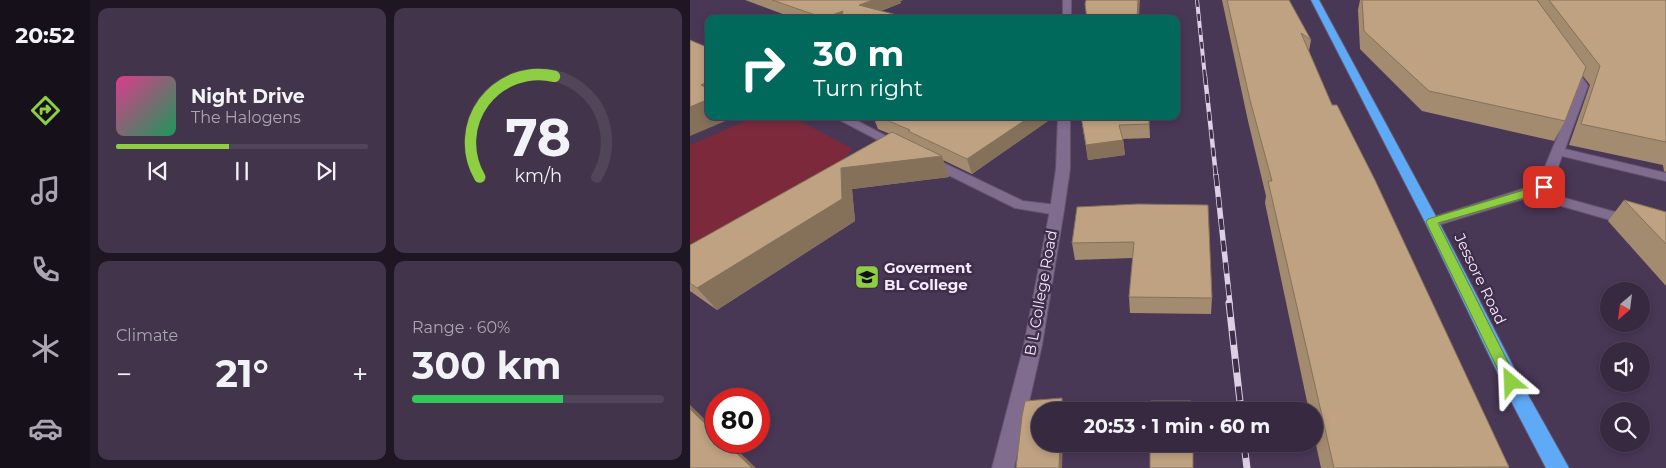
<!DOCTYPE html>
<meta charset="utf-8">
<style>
body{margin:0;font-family:Montserrat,sans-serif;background:#42354b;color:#f1f3f6;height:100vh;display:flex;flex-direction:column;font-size:19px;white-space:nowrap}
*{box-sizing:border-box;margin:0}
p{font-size:16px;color:#aaa6b1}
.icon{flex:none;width:28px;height:28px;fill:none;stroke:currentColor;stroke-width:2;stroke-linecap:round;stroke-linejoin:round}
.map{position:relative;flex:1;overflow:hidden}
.drawer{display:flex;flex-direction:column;gap:8px;padding:8px;background:#1e1723;width:600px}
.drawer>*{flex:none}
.hud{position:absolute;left:15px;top:15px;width:475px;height:105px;border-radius:10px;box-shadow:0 2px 8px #0003,0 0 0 1px #514559;background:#00695c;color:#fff;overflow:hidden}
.needle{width:32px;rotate:208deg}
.tools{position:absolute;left:910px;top:282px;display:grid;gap:10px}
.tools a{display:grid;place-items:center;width:50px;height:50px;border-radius:50%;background:#372940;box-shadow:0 2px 8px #0003,0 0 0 1px #514559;font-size:25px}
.speed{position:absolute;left:15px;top:388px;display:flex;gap:10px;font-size:25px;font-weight:700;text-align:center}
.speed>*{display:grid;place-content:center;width:65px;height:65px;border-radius:50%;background:#372940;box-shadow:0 2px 8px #0003,0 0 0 1px #514559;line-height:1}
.speed .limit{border:8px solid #d22;background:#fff;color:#111}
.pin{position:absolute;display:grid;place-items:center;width:42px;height:42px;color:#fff;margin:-21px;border-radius:10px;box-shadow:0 2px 8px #0006}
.me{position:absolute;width:55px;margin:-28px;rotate:334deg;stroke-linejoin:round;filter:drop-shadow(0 0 4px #0008)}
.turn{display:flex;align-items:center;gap:18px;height:105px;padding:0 25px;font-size:22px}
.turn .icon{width:65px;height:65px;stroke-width:2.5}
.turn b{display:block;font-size:35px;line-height:42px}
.big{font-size:38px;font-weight:700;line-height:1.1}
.drawer .tile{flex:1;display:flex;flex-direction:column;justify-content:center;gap:8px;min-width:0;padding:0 18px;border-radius:10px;background:#42354b}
.drawer .dial{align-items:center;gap:0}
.dial svg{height:130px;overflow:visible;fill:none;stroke:#514559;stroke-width:7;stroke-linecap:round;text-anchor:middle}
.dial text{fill:#f1f3f6;stroke:none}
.song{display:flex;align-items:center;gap:15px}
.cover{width:60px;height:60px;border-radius:8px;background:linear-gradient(135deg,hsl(330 70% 55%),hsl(150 70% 35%))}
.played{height:5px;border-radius:2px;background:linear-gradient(90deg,#8ece43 45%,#514559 45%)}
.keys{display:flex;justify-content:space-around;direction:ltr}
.heat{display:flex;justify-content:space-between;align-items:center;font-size:28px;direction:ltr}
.charge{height:8px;border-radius:4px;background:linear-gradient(90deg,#34c759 60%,#514559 0)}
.drawer .tiles{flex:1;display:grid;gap:8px;grid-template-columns:repeat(2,1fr)}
.trip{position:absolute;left:341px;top:402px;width:292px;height:50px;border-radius:25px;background:#372940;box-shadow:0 2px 8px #0003,0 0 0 1px #514559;font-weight:700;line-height:50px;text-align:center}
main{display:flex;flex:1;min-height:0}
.menu{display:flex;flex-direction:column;width:90px;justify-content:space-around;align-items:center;background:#16101a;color:#aaa6b1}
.menu .icon{width:35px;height:35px}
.menu .active{color:#8ece43}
.menu b{font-size:22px;color:#f1f3f6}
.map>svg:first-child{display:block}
.green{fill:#7c2a3b}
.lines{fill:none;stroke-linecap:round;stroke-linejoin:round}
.lane-casing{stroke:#63546d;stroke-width:2}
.street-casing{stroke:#63546d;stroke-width:2}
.highway-casing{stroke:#63546d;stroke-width:2}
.lane{fill:#806c8e;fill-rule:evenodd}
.street{fill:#806c8e;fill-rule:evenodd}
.highway{fill:#5faaf7;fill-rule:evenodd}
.rail-far3-casing{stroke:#dcd0e5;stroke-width:4}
.rail-far2-casing{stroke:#dcd0e5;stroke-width:4.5}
.rail-far1-casing{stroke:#dcd0e5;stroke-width:5.5}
.rail-casing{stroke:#dcd0e5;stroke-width:7}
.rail-far3{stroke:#3f2d4a;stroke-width:2.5;stroke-dasharray:7;stroke-linecap:butt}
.rail-far2{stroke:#3f2d4a;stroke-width:3;stroke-dasharray:9;stroke-linecap:butt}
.rail-far1{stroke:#3f2d4a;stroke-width:4;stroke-dasharray:11;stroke-linecap:butt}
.rail{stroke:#3f2d4a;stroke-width:5;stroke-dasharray:14;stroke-linecap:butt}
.wall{fill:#a38b6f}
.shaded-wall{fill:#85715a}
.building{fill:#bea281;stroke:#85715a}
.route{fill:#8ece43;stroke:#5c862c}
.labels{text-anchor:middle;stroke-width:5;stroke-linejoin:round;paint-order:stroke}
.poi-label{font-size:15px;font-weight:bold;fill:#f6ecff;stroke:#3f2d4a;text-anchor:start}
.street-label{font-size:15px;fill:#f6ecff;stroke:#3f2d4a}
</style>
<main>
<nav class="menu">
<b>20:52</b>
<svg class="icon active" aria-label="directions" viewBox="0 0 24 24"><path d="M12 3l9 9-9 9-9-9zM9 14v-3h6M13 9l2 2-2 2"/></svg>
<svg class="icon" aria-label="music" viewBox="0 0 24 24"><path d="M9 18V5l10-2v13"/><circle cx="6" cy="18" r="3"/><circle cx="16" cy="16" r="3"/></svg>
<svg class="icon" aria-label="phone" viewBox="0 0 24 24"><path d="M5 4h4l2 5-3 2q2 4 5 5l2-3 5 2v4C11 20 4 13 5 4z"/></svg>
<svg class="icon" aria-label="climate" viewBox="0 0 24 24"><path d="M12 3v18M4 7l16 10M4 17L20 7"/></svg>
<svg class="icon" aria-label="car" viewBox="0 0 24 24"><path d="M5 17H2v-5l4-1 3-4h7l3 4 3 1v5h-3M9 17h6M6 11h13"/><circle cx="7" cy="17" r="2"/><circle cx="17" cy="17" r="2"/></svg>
</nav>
<section class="drawer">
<div class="tiles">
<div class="tile">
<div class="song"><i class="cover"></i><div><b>Night Drive</b><p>The Halogens</p></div></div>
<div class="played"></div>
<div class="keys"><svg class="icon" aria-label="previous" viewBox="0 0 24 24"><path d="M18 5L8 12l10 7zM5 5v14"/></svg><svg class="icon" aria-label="pause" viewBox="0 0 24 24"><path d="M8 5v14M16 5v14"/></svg><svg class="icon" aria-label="next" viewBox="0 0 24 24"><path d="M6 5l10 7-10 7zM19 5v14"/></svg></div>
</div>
<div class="tile dial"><svg viewBox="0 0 100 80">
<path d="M14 69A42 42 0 1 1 86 69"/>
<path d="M14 69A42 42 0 0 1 60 7" stroke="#8ece43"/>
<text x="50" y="56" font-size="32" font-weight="700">78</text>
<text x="50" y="72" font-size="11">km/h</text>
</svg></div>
<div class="tile"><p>Climate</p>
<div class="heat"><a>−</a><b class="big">21°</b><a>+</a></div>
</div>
<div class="tile"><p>Range · 60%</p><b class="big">300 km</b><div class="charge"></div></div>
</div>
</section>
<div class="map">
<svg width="976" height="468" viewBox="0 0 976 468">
<rect width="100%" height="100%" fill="#493756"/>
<path class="green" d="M 67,116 L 100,116 L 163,149 L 127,186 L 0,252 L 0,145 Z"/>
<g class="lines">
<defs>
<path id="lane" d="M 142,116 L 158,116 L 215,146 L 213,149 L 205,149 Z
M 239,156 L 333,201 L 367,205 L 372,207 L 374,210 L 372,213 L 367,215 L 325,208 L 234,163 L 233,160 L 234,157 Z"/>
<path id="street" d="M 373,0 L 381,0 L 381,19 L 373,19 Z
M 879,62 L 883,63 L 898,86 L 875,149 L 976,173 L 976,181 L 872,156 L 861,187 L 853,192 L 976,226 L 976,236 L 840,197 L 742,227 L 737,225 L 735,222 L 737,219 L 848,184 L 888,86 L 874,65 Z
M 368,116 L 380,116 L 380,169 L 374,210 L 352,345 L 324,468 L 302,468 L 334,345 L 360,210 L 366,169 Z"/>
<path id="highway" d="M 621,0 L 629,0 L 749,222 L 837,393 L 879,468 L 856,468 L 823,405 L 735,222 Z"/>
</defs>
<use href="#lane" class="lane-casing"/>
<use href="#street" class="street-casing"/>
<use href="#highway" class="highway-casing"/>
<use href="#lane" class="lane"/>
<use href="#street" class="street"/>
<use href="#highway" class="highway"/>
<defs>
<path id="rail-far3" d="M 507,0 L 515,77"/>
<path id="rail-far2" d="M 515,76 L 526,176"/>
<path id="rail-far1" d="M 526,175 L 540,304"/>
<path id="rail" d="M 539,303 L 551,411
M 554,444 L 557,468"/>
</defs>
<use href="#rail-far3" class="rail-far3-casing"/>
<use href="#rail-far2" class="rail-far2-casing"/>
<use href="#rail-far1" class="rail-far1-casing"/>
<use href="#rail" class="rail-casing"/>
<use href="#rail-far3" class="rail-far3"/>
<use href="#rail-far2" class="rail-far2"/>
<use href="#rail-far1" class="rail-far1"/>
<use href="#rail" class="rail"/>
</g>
<path class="wall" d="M 55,0 L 213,0 L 210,1 L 211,3 L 191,11 L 222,19 L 106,19 Z
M 532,0 L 599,0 L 621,40 L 619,51 L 642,105 L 819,467 L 818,468 L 631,468 L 625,440 L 625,411 L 619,411 L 575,203 L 576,196 L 558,121 Z
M 670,0 L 976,0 L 976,172 L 974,171 L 973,165 L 879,145 L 900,85 L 893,76 L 875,121 L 864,141 L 732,111 L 670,49 L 668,10 Z
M 183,116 L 365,116 L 282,174 L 253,160 L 259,177 L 162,189 L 165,221 L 27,310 L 0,291 L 0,245 L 200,134 L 188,129 Z
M 391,116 L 459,116 L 460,138 L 433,139 L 435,155 L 398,160 Z
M 934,200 L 976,212 L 976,286 L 918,221 Z
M 448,204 L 522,298 L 521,314 L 440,313 L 439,297 L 443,258 L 385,260 L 382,243 Z"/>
<path class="shaded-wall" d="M 183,0 L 213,0 L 210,1 L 211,3 L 174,17 L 169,5 Z
M 448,0 L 450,0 L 449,19 L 447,19 Z
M 153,11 L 157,19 L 134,19 Z
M 19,81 L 19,97 L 11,85 Z
M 19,99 L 19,116 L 45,117 L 0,136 L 0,107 Z
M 341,116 L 365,116 L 282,174 L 277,159 Z
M 433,140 L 435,155 L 398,160 L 396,145 Z
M 252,156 L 259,177 L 162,189 L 165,221 L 27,310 L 7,288 L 151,168 Z
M 372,398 L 375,407 L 375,411 L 371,411 Z
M 0,405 L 26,430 L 26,434 L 0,409 Z
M 34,441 L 38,441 L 66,468 L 62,468 Z
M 370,444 L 373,444 L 372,468 L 369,468 Z"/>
<path class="building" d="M 82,0 L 183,0 L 169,5 L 222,19 L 151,19 L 153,11 L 134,18 Z
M 396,0 L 448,0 L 447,19 L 397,19 L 395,4 Z
M 537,0 L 599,0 L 621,40 L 611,33 L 642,105 L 647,105 L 685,180 L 819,467 L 644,468 L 578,181 L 582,181 L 560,100 Z
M 672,0 L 847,0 L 896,67 L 875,121 L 739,91 L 674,31 Z
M 859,0 L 976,0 L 976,142 L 891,124 L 910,66 Z
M 0,40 L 19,48 L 19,81 L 11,85 L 19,89 L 19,99 L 0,107 Z
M 187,116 L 341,116 L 277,159 L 218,131 L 220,130 Z
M 391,116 L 459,116 L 459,124 L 429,125 L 433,140 L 396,145 Z
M 202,132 L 252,156 L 151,168 L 152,199 L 7,288 L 0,283 L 0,245 Z
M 934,200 L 976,212 L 976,244 Z
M 448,204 L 518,205 L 522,298 L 439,297 L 444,242 L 382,243 L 387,207 Z
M 372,398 L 371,411 L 350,411 L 350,444 L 370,444 L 369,468 L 326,468 L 332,416 L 335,401 Z
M 461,401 L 501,401 L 501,411 L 461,411 Z
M 0,409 L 26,434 L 26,441 L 34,441 L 62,468 L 0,468 Z
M 460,444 L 503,444 L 503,468 L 460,468 Z"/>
<path class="route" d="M 854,184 L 859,187 L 844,195 L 748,223 L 828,382 L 826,386 L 821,388 L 816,386 L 736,222 L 738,219 Z"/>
<defs>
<symbol id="university-square" viewBox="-11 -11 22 22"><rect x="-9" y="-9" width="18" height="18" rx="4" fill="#8ece43" stroke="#3f2d4a"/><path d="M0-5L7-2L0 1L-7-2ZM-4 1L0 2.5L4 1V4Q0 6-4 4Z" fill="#111"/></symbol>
</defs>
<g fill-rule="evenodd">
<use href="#university-square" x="163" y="263" width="28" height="28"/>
</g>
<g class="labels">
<g class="poi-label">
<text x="194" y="273">Goverment<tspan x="194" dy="17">BL College</tspan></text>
</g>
<g class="street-label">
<text transform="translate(790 279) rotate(64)" y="5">Jessore Road</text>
<text transform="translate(351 293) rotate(-80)" y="5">B L College Road</text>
</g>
</g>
</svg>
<div class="tools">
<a><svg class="needle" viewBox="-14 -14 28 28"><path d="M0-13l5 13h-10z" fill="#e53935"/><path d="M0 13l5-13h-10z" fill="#aaa6b1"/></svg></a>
<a><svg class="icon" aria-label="sound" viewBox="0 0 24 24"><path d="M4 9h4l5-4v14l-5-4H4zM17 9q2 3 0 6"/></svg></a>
<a><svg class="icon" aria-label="search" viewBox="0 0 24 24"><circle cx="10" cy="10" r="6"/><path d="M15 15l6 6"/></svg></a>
</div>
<div class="speed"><div class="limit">80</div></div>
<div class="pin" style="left:854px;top:187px;background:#d93025"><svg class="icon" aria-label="arrive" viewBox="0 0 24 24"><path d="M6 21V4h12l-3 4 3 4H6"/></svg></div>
<svg class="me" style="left:821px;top:382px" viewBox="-20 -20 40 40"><path d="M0-17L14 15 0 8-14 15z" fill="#8ece43" stroke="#fff" stroke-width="4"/></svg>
<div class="trip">20:53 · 1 min · 60 m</div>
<div class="hud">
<div class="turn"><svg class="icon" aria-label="right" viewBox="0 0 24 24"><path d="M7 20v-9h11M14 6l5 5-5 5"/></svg><div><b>30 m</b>Turn right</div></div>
</div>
</div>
</main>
